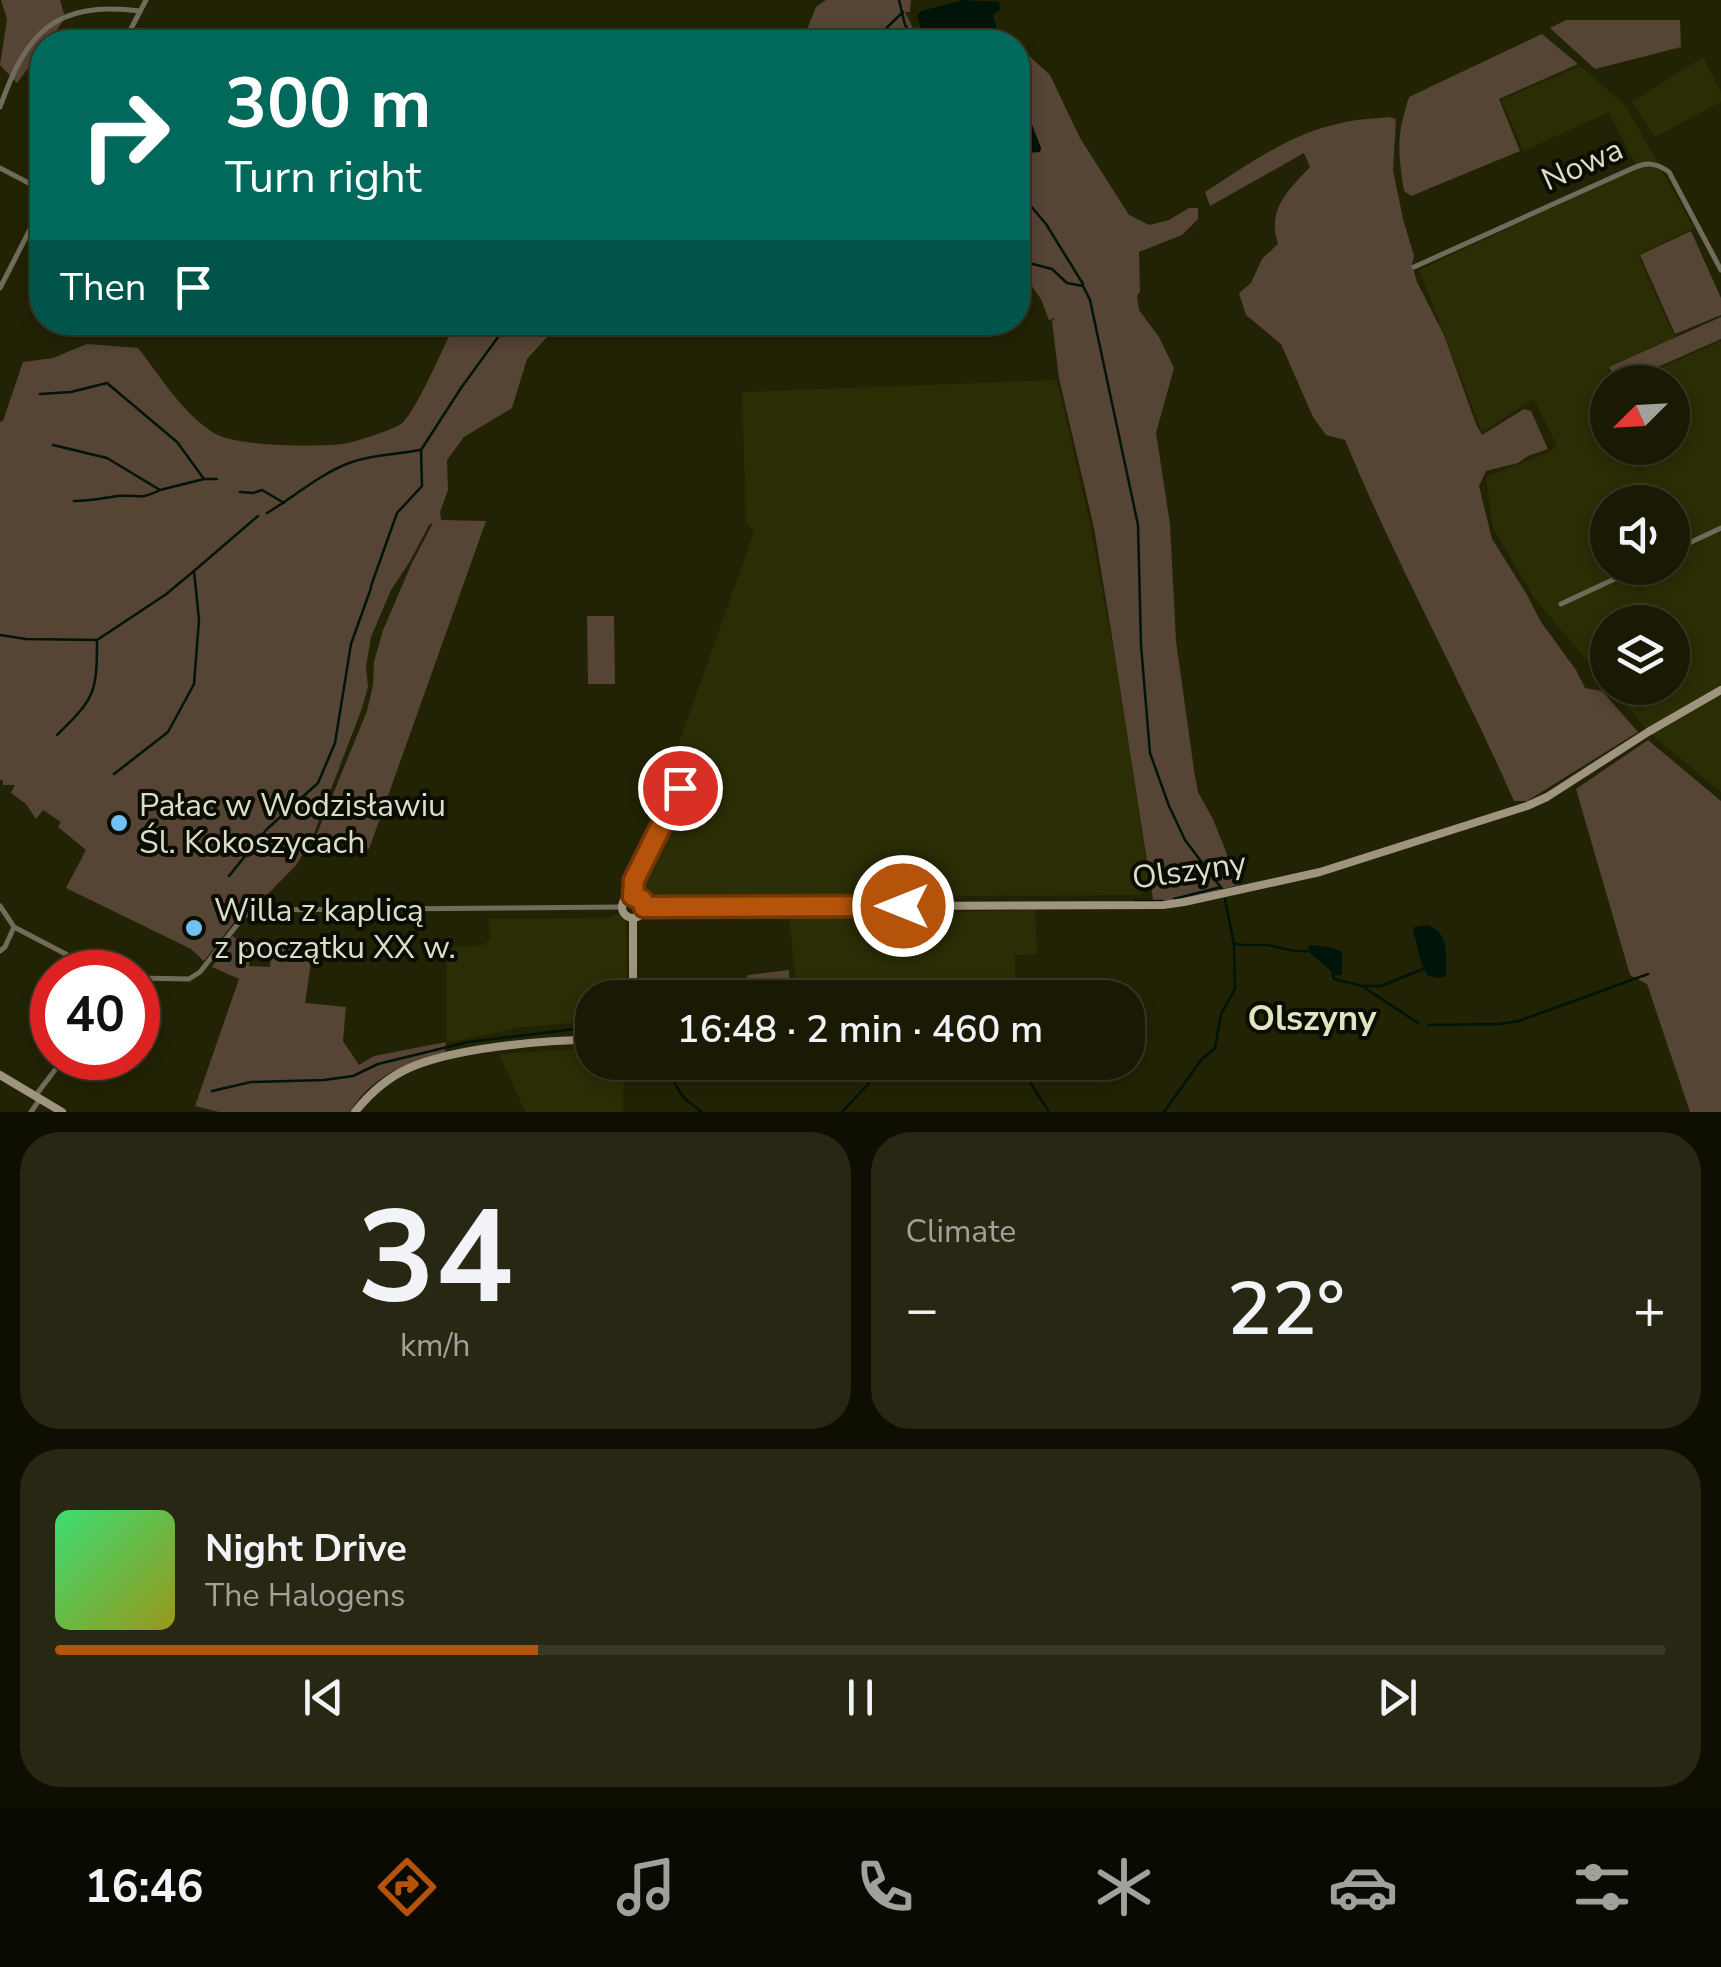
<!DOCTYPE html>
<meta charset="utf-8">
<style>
body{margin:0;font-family:"Nunito Sans",sans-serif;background:#272713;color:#f1f3f6;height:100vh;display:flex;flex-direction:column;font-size:38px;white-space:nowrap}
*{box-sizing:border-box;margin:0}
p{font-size:32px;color:#9fa19a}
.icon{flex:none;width:55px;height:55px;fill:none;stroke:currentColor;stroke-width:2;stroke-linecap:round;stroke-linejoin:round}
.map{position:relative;height:1112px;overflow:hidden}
.side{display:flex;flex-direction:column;gap:20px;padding:20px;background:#0e0e02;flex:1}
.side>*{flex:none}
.banner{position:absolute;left:30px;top:30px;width:1000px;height:305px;border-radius:40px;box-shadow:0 5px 15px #0003,0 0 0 2px #383826;background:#00695c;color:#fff;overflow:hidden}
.needle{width:65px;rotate:246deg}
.controls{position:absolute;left:1590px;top:365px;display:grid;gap:20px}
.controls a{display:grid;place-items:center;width:100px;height:100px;border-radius:50%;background:#1a1a04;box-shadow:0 5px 15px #0003,0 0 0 2px #383826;font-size:50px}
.speed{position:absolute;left:30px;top:950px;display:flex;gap:20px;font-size:50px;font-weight:700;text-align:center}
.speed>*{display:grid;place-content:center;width:130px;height:130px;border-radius:50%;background:#1a1a04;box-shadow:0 5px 15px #0003,0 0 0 2px #383826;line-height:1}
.speed .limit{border:15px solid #d22;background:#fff;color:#111}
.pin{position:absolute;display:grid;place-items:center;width:85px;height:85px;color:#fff;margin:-42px;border:5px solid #fff;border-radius:50%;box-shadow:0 2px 10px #0007}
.me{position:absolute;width:110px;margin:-55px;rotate:270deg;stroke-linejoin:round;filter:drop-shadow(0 0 8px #0008)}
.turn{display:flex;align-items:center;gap:35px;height:210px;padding:0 30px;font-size:45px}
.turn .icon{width:130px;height:130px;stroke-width:2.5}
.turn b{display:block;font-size:70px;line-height:85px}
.then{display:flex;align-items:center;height:95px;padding:0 30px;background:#0003;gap:20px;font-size:38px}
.big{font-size:75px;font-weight:600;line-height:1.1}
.side .tile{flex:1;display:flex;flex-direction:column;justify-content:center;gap:15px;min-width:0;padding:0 35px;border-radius:40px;background:#272713}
.side .dial{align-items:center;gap:0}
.dial b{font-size:130px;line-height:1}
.song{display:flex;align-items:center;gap:30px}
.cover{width:120px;height:120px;border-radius:15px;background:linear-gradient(135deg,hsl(140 70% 55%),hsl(60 70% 35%))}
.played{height:10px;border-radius:5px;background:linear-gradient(90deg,#b45309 30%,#383826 30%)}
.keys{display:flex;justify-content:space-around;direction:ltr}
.heat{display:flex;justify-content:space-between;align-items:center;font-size:55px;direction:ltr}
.side .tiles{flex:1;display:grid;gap:20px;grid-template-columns:1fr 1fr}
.tile:last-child{grid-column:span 2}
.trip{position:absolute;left:575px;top:980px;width:570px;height:100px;border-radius:40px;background:#1a1a04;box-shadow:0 5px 15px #0003,0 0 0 2px #383826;font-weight:600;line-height:100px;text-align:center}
.tabs{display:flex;height:160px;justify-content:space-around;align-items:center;background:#0a0a02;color:#9fa19a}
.tabs .icon{width:70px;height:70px}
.tabs .on{color:#b45309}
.tabs b{font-size:45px;color:#f1f3f6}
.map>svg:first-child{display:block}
.built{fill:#2b2d05;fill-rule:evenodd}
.green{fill:#564435}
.water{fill:#001409}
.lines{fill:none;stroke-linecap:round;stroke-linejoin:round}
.stream{stroke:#001409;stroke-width:2.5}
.street{stroke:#716b5c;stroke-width:5}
.secondary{stroke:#9f957e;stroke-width:8}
.route-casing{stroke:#753606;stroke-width:25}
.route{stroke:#b45309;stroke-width:18}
.poi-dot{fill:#71c1f5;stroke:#0b0c02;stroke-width:4}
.labels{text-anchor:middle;stroke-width:8;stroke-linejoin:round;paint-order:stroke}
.street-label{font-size:32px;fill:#dbddcb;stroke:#0b0c02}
.poi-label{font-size:32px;fill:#dbddcb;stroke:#0b0c02;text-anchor:start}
.neighbourhood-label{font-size:35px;font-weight:bold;fill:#e0e4c0;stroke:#0b0c02}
</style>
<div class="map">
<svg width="1721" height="1112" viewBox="0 0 1721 1112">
<rect width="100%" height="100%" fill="#222305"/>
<path class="built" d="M 1703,57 L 1721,92 L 1721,102 L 1655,137 L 1632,102 Z
M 1580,66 L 1626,106 L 1694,228 L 1638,255 L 1676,340 L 1608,369 L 1614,382 L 1608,382 L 1608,448 L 1672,448 L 1672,382 L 1629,382 L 1721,341 L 1721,792 L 1653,736 L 1611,688 L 1672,688 L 1672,622 L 1608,622 L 1607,684 L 1534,598 L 1493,528 L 1486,477 L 1543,455 L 1557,446 L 1534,399 L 1482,432 L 1419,270 L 1637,168 L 1609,112 L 1524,151 L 1501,100 ZM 1608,502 L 1672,502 L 1672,568 L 1608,568 Z
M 1057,380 L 1090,524 L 1117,669 L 1150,887 L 1141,895 L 624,898 L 754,532 L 746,523 L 742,392 Z
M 1035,910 L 1037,954 L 1015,955 L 1016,997 L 797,997 L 789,913 L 823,915 Z
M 611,915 L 626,915 L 627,997 L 592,998 L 592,1021 L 522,1027 L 447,1043 L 447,948 L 484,945 L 490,938 L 489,919 L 610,918 Z
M 592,1048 L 592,1062 L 624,1063 L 623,1112 L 525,1112 L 499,1054 Z
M 844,1063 L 996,1063 L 865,1080 Z"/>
<path class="green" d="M 1,0 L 60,0 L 65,18 L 49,42 L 42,42 L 42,50 L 17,83 L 0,65 L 7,19 Z
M 826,0 L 911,0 L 910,12 L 905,12 L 920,42 L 802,42 L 816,7 Z
M 1566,20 L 1680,20 L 1681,47 L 1595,69 L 1550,28 Z
M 1542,34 L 1578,64 L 1499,99 L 1520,151 L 1411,196 L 1404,191 C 1398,151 1396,137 1409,97 Z
M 1026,53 L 1050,75 L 1080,138 L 1129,215 L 1149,225 L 1169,220 L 1189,208 L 1198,208 L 1198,219 L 1182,235 L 1139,252 L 1140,292 L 1137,296 L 1139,310 L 1159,337 L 1174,368 L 1156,433 L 1170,524 L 1176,641 L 1194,770 L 1198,792 L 1213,819 L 1239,885 L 1176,900 L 1153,900 L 1110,624 L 1094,528 L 1059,378 L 1052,321 L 1055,318 L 1049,320 L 1041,299 L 1029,282 L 1018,280 L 1018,153 L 1040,152 L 1041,148 L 1018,89 L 1018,59 Z
M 1389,117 L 1396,119 L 1393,170 L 1403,219 L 1414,256 L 1412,265 L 1417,282 L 1444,335 L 1476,424 L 1482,435 L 1524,409 L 1531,411 L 1548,449 L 1528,456 L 1518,463 L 1486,471 L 1479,486 L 1492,539 L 1526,593 L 1541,622 L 1576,670 L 1585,688 L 1602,691 L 1638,732 L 1527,801 L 1514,801 C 1460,679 1396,563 1345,440 L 1326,435 L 1313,417 L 1281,344 L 1246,315 L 1239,293 L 1251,283 L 1262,259 L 1278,244 C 1267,209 1287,192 1310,167 L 1304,153 L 1210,206 L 1205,192 C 1247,165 1291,133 1341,123 C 1356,119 1373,119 1389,117 Z
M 1691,231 L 1721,298 L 1721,315 L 1675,334 L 1640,255 Z
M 1721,317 L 1721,339 L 1624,382 L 1618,382 L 1609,367 Z
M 455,323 L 560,323 L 527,359 L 512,408 L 464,437 L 447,460 L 448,490 L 440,512 L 441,520 L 486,521 L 369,849 L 316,836 L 367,711 L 373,685 L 374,662 L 383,630 L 412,563 L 433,523 L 429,525 L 410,561 L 391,590 L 371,637 L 366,667 L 368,687 L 361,711 L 313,836 L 297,864 L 267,895 L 239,916 L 204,961 L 191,949 L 66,888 L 86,850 L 58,827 L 61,822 L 43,810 L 36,819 L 26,804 L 11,793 L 15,785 L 3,785 L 3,780 L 0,780 L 0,422 L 3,421 L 23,362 L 53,358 L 87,344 L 138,348 C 161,377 182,413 214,433 C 237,447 316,447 343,444 C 352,443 395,429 401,424 C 415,414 446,342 455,323 Z
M 587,616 L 614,616 L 615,684 L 588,684 Z
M 1648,740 L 1721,801 L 1721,1112 L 1690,1112 L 1647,984 L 1630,975 L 1576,789 Z
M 232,936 L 251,947 L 249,966 L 270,967 L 272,945 L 313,949 L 305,1003 L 346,1007 L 343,1041 L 359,1065 L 374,1056 L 446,1042 L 445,1052 C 408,1062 371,1076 350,1112 L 219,1112 L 195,1106 L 239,979 L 212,967 Z
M 789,970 L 790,997 L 737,997 L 748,975 Z"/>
<path class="water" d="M 964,0 L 999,2 L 1000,9 L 993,15 L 1000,42 L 926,42 L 917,16 L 921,11 Z
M 1018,89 L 1041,148 L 1040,152 L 1018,153 Z
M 1428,925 C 1451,935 1445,955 1446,976 L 1439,978 L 1428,976 C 1419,963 1418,946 1413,931 L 1414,927 Z
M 1309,945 L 1330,947 L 1342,952 L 1342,975 L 1333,976 L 1330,970 L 1308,951 Z"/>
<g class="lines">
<path class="stream" d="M 899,0 L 905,25 L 916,42
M 872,42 L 903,12
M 1018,191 L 1046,224 L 1083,284
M 1018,219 L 1021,223 L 1023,242 L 1029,263 L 1052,269 L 1067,283 L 1083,286 L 1090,300 L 1138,525 L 1141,645 L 1150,753 L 1169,806 L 1185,840 L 1222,889
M 40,394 L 71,392 L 107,383 L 177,442 L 204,479 L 217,479
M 53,445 L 107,458 L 160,490 L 204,479
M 240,492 L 253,493 L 262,490 L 284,503
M 74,501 C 89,501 103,498 118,496 C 139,494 138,501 160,490
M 267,513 C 294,497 320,474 349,463 C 372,454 395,455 419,450
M 371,586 L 397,513 L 422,486 L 421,450 L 461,388 L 509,322
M 0,635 L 26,639 L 97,640
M 57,735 C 95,698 97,693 97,640 L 165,595 L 194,571
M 114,774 L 168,732 L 194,684 L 199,620 L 194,571 L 258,516
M 229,876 L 267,829 L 318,783 L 335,743 L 351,644 L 371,588
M 1174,899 L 1221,887
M 1135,901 L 1163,901
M 1236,944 C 1248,947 1260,943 1272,946 C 1289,949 1289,952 1308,951
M 1333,976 L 1334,979 L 1362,986 L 1381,986 L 1423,969
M 1365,988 L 1418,1023
M 1428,1025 L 1499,1024 L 1519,1021 L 1648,974
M 661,1062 L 684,1098 L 702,1112
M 1017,1062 L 1049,1112
M 212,1091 L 251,1082 L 324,1080 L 353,1076 L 378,1064 L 468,1042 L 592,1027
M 842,1112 L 872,1080 L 1004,1062
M 1164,1112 L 1201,1060 L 1215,1048 L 1221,1014 L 1235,989 L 1234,945 L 1225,899"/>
<path class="street" d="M 124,42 L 146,0
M 0,107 C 26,35 52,0 140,11
M 0,168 L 42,190
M 1414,267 L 1631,169 C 1646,162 1655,162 1669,172 L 1721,270
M 0,288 L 42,206
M 1672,551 L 1721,528
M 1561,604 L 1638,568
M 633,896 L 633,880 L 679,788
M 0,906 L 14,927 L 100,972
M 0,951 L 5,947 L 14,927
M 138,978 L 189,979 L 200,972 L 244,916 L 257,910 L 621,907
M 36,1095 L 64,1058
M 31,1112 L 40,1099"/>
<path class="secondary" d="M622 907a11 11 0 1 1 22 0a11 11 0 1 1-22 0Z
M 644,907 L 1163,905 L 1184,902 L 1320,872 L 1527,806 L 1547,797 L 1648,732 L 1721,690
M 633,998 L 633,919
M 0,1075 L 62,1112
M 355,1112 C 370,1093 387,1078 409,1068 C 454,1048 543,1040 592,1040"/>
</g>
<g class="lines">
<defs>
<path id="route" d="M 680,788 L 634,880 L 633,896 L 642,900 L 644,907 L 903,906"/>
</defs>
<use href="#route" class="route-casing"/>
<use href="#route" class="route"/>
</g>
<g class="poi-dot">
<circle cx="119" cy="823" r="10"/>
<circle cx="194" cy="928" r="10"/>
</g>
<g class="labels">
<g class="street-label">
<text transform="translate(1582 164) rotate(-24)" y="11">Nowa</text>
<text transform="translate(1189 870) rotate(-8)" y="11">Olszyny</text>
</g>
<g class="poi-label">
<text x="139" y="816">Pałac w Wodzisławiu<tspan x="139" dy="37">Śl. Kokoszycach</tspan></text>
<text x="214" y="921">Willa z kaplicą<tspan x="214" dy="37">z początku XX w.</tspan></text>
</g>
<g class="neighbourhood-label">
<text x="1312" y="1030">Olszyny</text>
</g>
</g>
</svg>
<div class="controls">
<a><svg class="needle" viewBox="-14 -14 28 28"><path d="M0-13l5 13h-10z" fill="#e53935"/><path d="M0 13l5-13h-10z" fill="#9fa19a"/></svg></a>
<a><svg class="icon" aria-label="sound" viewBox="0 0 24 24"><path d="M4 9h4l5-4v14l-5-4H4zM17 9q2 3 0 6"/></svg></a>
<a><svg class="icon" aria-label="layers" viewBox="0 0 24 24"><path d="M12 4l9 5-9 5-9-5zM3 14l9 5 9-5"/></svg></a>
</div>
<div class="speed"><div class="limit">40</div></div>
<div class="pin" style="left:680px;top:788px;background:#d93025"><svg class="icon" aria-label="arrive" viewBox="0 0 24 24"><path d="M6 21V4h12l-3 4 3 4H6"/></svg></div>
<svg class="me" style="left:903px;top:906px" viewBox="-20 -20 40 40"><circle r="17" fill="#b45309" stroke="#fff" stroke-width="3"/><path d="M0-11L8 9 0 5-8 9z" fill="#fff"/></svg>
<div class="trip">16:48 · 2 min · 460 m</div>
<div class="banner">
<div class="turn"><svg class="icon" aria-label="right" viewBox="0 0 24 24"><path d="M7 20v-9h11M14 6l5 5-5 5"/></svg><div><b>300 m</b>Turn right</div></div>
<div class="then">Then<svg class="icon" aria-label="arrive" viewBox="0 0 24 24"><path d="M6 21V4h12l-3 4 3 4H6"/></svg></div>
</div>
</div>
<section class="side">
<div class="tiles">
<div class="tile dial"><b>34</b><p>km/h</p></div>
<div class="tile"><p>Climate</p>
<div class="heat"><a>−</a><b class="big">22°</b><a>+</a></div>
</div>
<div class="tile">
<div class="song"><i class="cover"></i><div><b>Night Drive</b><p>The Halogens</p></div></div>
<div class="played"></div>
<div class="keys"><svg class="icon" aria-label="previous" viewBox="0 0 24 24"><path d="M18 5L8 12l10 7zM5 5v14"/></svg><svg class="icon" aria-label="pause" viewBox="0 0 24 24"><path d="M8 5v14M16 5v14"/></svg><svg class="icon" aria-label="next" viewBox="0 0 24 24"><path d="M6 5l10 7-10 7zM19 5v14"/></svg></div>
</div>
</div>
</section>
<nav class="tabs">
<b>16:46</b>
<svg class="icon on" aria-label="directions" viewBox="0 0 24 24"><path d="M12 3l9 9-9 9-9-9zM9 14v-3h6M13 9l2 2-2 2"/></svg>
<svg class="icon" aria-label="music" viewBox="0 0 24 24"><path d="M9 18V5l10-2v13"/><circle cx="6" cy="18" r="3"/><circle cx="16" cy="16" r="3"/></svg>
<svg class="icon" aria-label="phone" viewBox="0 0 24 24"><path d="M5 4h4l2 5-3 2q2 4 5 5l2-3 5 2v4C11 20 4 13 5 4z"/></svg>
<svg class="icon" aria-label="climate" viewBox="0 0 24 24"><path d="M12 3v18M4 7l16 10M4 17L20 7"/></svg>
<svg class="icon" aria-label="car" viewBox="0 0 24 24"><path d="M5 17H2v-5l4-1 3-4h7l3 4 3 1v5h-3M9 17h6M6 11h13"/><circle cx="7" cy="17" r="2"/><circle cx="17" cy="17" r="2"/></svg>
<svg class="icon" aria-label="filters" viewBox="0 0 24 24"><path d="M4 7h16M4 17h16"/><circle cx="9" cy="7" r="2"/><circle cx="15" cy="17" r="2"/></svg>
</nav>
